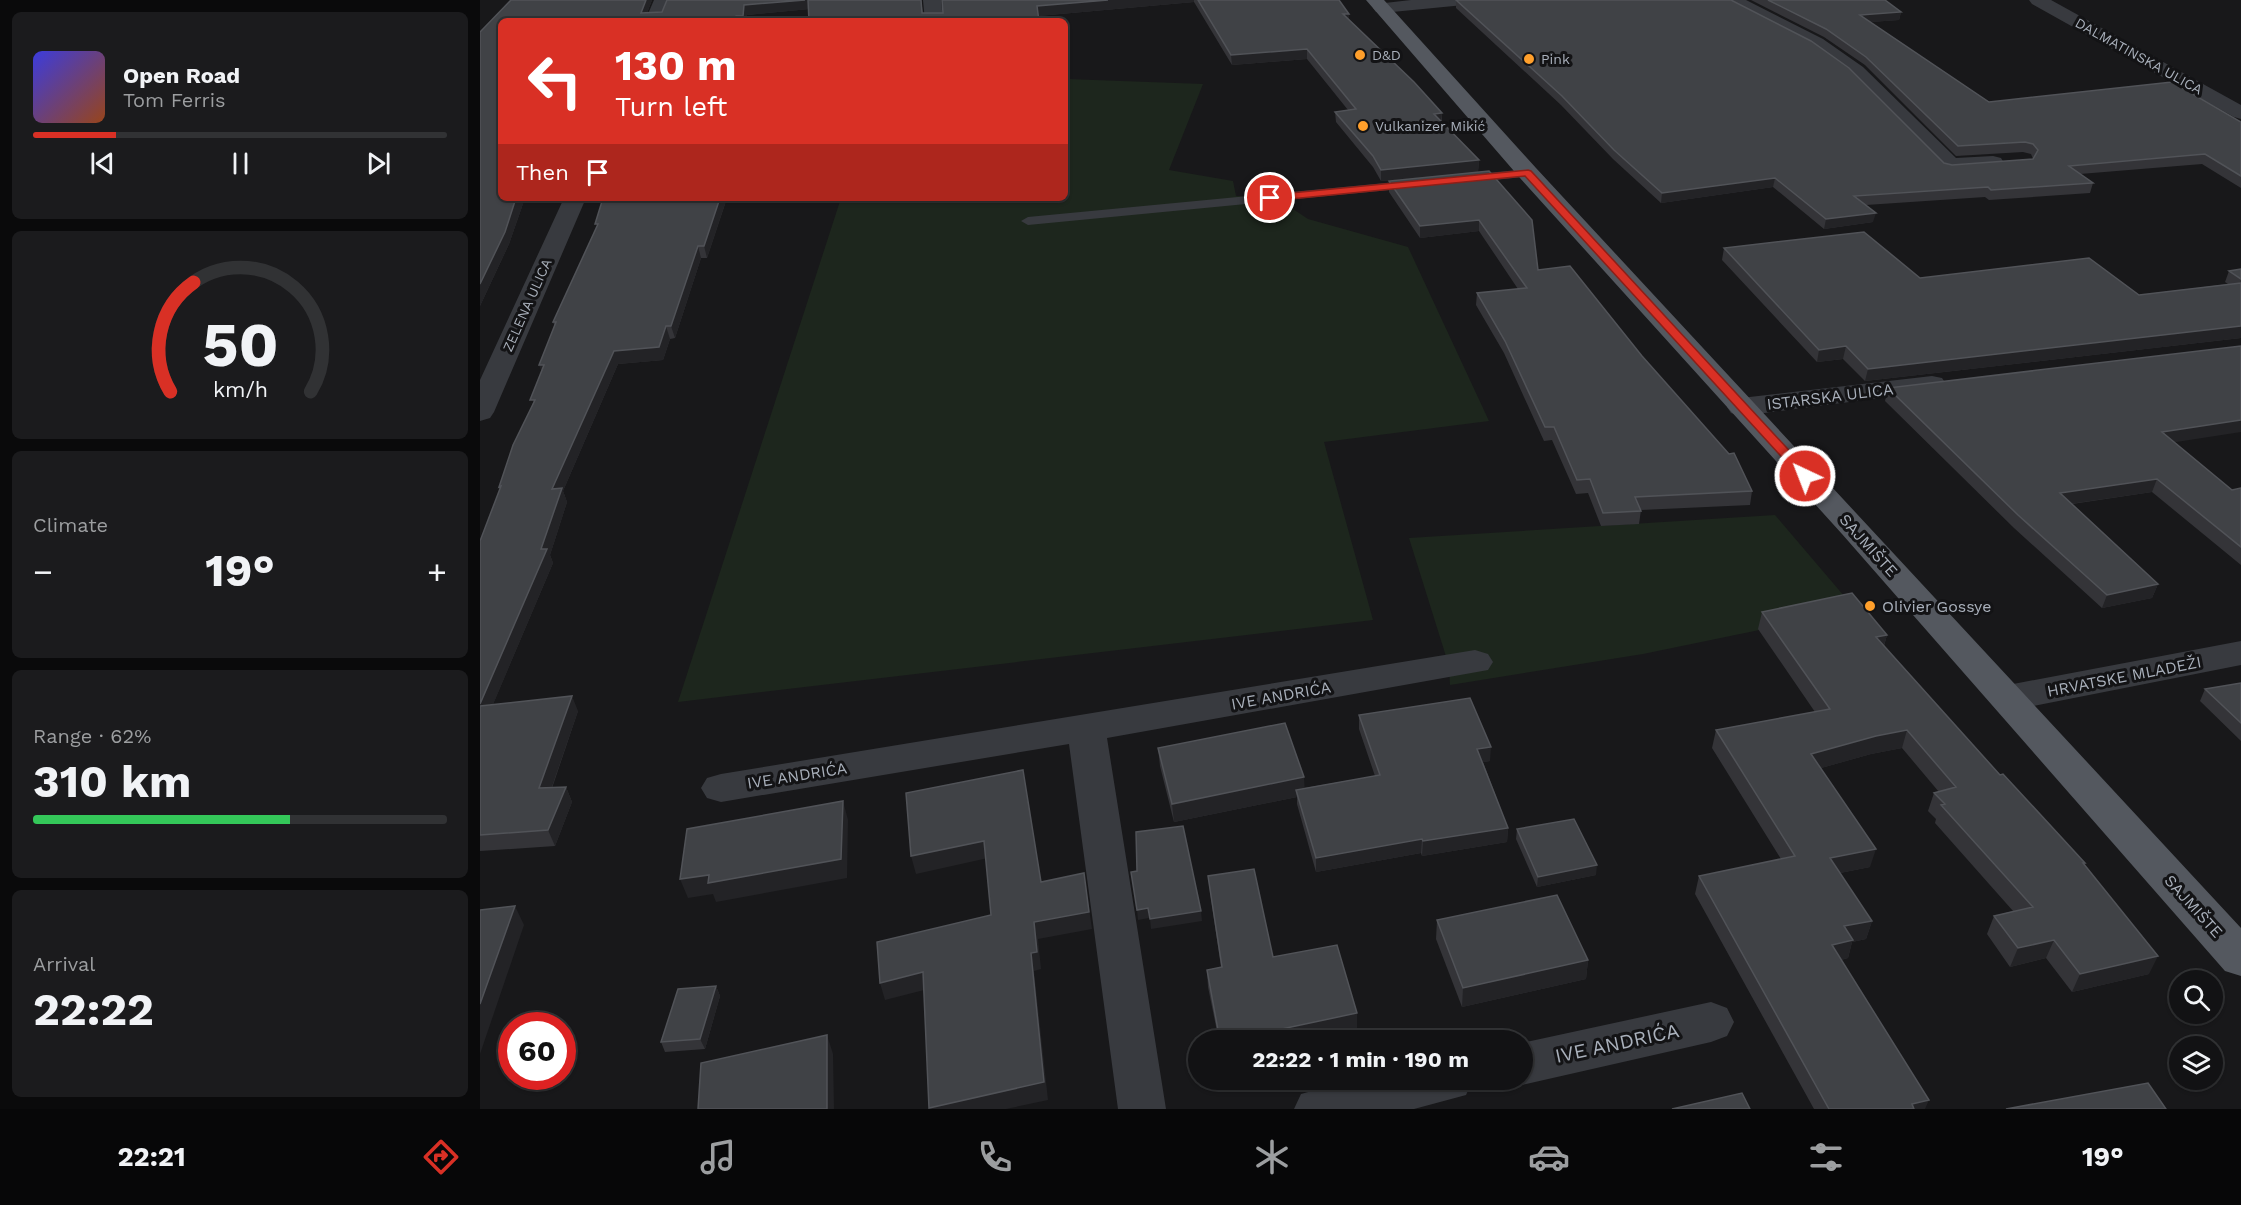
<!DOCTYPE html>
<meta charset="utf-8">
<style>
body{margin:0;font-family:"Work Sans",sans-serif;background:#1b1b1d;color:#f1f3f6;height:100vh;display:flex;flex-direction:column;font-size:22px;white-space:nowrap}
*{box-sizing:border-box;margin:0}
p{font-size:20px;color:#9c9ea0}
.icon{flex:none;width:33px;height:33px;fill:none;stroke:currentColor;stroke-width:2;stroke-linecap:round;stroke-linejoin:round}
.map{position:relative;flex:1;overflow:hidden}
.drawer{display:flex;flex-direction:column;gap:12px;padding:12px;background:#0a0a0b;width:480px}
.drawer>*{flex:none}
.banner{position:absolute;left:18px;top:18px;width:570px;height:183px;border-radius:9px;box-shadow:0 2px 4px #0004,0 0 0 2px #313234;background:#d93025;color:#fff;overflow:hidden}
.tools{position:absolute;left:1689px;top:970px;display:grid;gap:12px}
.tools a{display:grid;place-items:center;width:54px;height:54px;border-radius:50%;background:#121214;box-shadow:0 2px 4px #0004,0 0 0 2px #313234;font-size:30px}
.speed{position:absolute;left:18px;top:1012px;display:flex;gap:12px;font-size:30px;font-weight:700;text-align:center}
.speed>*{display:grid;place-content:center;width:78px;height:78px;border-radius:50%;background:#121214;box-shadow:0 2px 4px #0004,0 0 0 2px #313234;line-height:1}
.speed .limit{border:9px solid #d22;background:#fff;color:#111}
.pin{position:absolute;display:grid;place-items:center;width:51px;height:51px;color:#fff;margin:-26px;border:3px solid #fff;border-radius:50%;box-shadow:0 2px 6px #0007}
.me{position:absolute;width:66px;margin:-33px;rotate:317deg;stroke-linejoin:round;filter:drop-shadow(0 0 4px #0008)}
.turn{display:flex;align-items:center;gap:21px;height:126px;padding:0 18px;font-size:27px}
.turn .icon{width:78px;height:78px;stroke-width:2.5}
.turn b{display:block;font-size:42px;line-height:51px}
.then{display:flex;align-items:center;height:57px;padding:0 18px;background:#0003;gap:12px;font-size:22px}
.big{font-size:45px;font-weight:700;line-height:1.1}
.drawer .tile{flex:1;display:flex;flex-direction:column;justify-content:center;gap:9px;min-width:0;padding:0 21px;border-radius:9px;background:#1b1b1d}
.drawer .dial{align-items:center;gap:0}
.dial svg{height:156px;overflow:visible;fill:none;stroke:#313234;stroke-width:7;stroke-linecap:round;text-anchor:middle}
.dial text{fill:#f1f3f6;stroke:none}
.song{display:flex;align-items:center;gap:18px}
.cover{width:72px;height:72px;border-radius:9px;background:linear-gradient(135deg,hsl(240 70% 55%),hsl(20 70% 35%))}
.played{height:6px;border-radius:3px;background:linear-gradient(90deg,#d93025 20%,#313234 20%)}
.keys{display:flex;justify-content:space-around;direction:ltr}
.heat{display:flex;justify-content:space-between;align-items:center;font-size:33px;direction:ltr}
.charge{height:9px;border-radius:4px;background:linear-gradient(90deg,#34c759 62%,#313234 0)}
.trip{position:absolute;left:708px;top:1030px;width:345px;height:60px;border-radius:30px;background:#121214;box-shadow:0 2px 4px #0004,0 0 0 2px #313234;font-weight:700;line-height:60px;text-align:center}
.tabs{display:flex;height:96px;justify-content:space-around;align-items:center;background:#070708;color:#9c9ea0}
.tabs .icon{width:42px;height:42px}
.tabs .current{color:#d93025}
.tabs b{font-size:27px;color:#f1f3f6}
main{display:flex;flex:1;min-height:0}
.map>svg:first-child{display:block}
.green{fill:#1d261d}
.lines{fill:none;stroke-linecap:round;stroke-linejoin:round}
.service{fill:#383a3f;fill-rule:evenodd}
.minor{fill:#383a3f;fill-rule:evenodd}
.primary{fill:#54585f;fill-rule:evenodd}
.wall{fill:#343438}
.shaded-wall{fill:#232326}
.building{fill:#404246;stroke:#515358;stroke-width:1.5}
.route{fill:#d93025;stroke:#8d1f18;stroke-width:1.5}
.poi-dot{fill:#ff9f2b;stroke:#131315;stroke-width:2}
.labels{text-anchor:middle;stroke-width:6;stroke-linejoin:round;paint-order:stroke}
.far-poi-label{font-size:14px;fill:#a9b0bb;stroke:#131315;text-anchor:start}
.far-street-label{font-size:14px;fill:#a9b0bb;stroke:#131315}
.street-label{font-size:16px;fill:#a9b0bb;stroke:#131315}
.poi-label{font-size:16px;fill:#a9b0bb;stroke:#131315;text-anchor:start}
.near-street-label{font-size:20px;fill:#a9b0bb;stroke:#131315}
</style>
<main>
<section class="drawer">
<div class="tile">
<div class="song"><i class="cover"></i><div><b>Open Road</b><p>Tom Ferris</p></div></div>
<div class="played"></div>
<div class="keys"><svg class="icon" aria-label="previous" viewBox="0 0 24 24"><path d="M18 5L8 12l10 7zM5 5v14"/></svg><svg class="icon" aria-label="pause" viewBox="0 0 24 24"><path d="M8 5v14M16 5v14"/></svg><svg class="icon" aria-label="next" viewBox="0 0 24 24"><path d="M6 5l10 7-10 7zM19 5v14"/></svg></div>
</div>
<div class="tile dial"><svg viewBox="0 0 100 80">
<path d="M14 69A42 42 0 1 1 86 69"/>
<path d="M14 69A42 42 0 0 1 26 13" stroke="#d93025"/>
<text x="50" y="56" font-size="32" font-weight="700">50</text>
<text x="50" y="72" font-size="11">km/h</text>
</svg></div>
<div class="tile"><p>Climate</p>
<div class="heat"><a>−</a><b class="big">19°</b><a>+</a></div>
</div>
<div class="tile"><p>Range · 62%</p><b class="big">310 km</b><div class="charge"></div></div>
<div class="tile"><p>Arrival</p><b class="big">22:22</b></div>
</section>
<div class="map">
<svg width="1761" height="1109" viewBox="0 0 1761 1109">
<rect width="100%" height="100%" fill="#18181a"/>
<path class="green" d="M 587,79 L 723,84 L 689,170 L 753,181 L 756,196 L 795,197 L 828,219 L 928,247 L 1009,421 L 844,442 L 893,620 L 198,702 L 361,198 L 585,198 L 585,81 Z
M 1295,515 L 1376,610 L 1163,654 L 970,685 L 969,666 L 929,538 Z"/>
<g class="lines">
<path class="service" d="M 1048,169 L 1055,173 L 1053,176 L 985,183 L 978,179 L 985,175 Z
M 936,180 L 943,184 L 941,187 L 548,225 L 541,221 L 548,217 Z"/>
<path class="minor" d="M 174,0 L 192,0 L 183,21 L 165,21 Z
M 443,0 L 461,0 L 463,21 L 445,21 Z
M 931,0 L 993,0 L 990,4 L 984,5 L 902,13 L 896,12 L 893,8 L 896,4 Z
M 1244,0 L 1266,0 L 1343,39 L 1383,67 L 1476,158 L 1513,156 L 1521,158 L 1524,163 L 1521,168 C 1504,172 1479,174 1462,170 L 1369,75 L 1331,47 L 1247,4 Z
M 1549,0 L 1571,0 L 1761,105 L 1761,119 L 1754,117 L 1552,4 Z
M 84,198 L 106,198 L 14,412 L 10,418 L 0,421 L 0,380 Z
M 1452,376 L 1462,378 L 1466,384 L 1462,390 L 1261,416 L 1251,413 L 1247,407 L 1251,401 L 1261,398 Z
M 1761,641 L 1761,665 L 1528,711 L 1515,707 L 1509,698 L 1515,689 L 1528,685 Z
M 995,650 L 1008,654 L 1013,662 L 1008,670 L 627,738 L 686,1109 L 638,1109 L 589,744 L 241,802 L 227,798 L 221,788 L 227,778 L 241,774 Z
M 1231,1002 L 1247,1008 L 1254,1022 L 1247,1036 L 1231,1042 L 1042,1085 L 1029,1080 L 1042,1080 L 1042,1043 Z
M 871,1080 L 993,1080 L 986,1095 L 934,1109 L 814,1109 L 821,1094 Z"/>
<path class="primary" d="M 886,0 L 904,0 L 1056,168 L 1761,928 L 1761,976 L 1745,971 L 1362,534 L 1040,178 Z"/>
</g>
<path class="wall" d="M 31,0 L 172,0 L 167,13 L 182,12 L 187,0 L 441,0 L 443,13 L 463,13 L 462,0 L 859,0 L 869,14 L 869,20 L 934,82 L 962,113 L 962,121 L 999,160 L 998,172 L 901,181 L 893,167 L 856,122 L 855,112 L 868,110 L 827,59 L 752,65 L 714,2 L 558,16 L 559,21 L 329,21 L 329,9 L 267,15 L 266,21 L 21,21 L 21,198 L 45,198 L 29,244 L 0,306 L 0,32 Z
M 976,0 L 1464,163 L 1472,165 L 1553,159 L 1551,154 L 1543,152 L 1476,156 L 1385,65 L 1344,37 L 1271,0 L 1405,0 L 1421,12 L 1419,20 L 1390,22 L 1509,102 L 1761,122 L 1761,188 L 1722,164 L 1600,174 L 1613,183 L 1610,193 L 1509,200 L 1505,197 L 1386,205 L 1393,222 L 1344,229 L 1293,187 L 1181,203 L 1133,159 L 1081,105 L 976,8 Z
M 1009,171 L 1058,270 L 1272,491 L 1270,505 L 1161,510 L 1159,524 L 1121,526 L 1108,493 L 1096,494 L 1072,440 L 1064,441 L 1024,353 L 996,305 L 997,293 L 1038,289 L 999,231 L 940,238 L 909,192 L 909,181 Z
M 247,198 L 227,258 L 221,258 L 195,338 L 190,339 L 183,360 L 138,364 L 83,491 L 87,502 L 70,555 L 73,563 L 13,704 L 98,711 L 72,788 L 86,787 L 92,802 L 75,846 L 0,851 L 0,541 L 20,490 L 19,487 L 52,406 L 75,327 L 73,322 L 116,229 Z
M 1244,248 L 1440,278 L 1659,295 L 1748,284 L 1745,282 L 1749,271 L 1761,269 L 1761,338 L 1385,381 L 1363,359 L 1337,362 L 1242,260 Z
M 1408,388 L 1694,443 L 1752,490 L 1761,488 L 1761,565 L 1672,492 L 1592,504 L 1678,584 L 1672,598 L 1622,608 L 1534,528 L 1405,401 Z
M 1282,612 L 1407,635 L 1404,646 L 1520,775 L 1604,865 L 1669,974 L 1592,992 L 1566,958 L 1530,967 L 1507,934 L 1514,916 L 1533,911 L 1455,823 L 1456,819 L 1448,811 L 1454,793 L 1459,792 L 1422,748 L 1391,754 L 1341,768 L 1390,867 L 1360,873 L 1392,921 L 1386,939 L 1372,942 L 1368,958 L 1361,960 L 1445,1109 L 1334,1109 L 1215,894 L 1219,876 L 1301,859 L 1232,748 L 1236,730 L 1335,712 L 1278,629 Z
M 1761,683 L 1761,741 L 1720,701 L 1725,689 Z
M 879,715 L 1010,761 L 1003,762 L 1028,828 L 1027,842 L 942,856 L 941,853 L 836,872 L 817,804 L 817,797 L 694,822 L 680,766 L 678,748 L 824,788 L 895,776 L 879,729 Z
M 1037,829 L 1116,875 L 1057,887 L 1036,839 Z
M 728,876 L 793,957 L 877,1030 L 825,1041 L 739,1041 L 728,987 L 727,970 L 741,967 L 730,892 Z
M 957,920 L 1108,960 L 1106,979 L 982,1007 L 956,939 Z
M 236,986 L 240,996 L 225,1049 L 185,1052 L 181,1042 Z"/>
<path class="shaded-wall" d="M 166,0 L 172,0 L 164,21 L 161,13 Z
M 328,0 L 330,9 L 267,15 L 266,21 L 254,21 L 256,16 L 264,5 Z
M 628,0 L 714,0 L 714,2 L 558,16 L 557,6 Z
M 1421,12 L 1419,20 L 1378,23 L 1380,15 Z
M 863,14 L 869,14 L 869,23 Z
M 827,49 L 827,59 L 752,65 L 751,55 Z
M 962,113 L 961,124 L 954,114 Z
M 999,160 L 998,172 L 901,181 L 901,170 Z
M 1295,178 L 1293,187 L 1181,203 L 1182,193 Z
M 36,198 L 45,198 L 29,244 L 0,306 L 0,284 Z
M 240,198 L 247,198 L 227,258 L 224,246 Z
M 1396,213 L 1393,222 L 1344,229 L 1346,219 Z
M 999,220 L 999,231 L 940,238 L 940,226 Z
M 218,246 L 221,258 L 195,338 L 191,326 Z
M 186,326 L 190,339 L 183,360 L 138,364 L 83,491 L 87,502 L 70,555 L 73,563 L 6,721 L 0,707 L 0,704 L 61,549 L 72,489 L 134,351 Z
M 1761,326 L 1761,338 L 1385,381 L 1388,369 Z
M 1366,346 L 1363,359 L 1337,362 L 1339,350 Z
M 59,365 L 64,365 L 64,378 Z
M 1761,420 L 1761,432 L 1677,445 L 1682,432 Z
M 1677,479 L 1672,492 L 1576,506 L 1580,493 Z
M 1678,584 L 1672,598 L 1622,608 L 1627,595 Z
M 1407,635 L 1402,652 L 1396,637 Z
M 92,696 L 98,711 L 66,804 L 59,788 Z
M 1427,730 L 1422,748 L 1391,754 L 1327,772 L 1331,754 L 1396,736 Z
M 1011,747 L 1010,761 L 997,763 L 997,749 Z
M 824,777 L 825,795 L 816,790 L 817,797 L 694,822 L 692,804 Z
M 86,787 L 92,802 L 75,846 L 68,830 Z
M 363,801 L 368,820 L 367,878 L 236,902 L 233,894 L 208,898 L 200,879 Z
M 1028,828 L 1027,842 L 942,856 L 943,841 Z
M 942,839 L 941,853 L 836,872 L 836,858 Z
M 504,841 L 508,858 L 436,874 L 431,856 Z
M 1396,849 L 1390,867 L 1345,876 L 1350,858 Z
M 1117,865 L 1116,875 L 1057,887 L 1058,877 Z
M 604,873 L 612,929 L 558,939 L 561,969 L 554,971 L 568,1100 L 526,1109 L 449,1109 L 449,1108 L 551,953 L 554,922 Z
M 35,906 L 44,925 L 0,1054 L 0,1004 Z
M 668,908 L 669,918 L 658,920 L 657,910 Z
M 721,911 L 722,921 L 671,929 L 670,919 Z
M 1392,921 L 1386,939 L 1372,942 L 1368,958 L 1347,963 L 1352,945 L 1364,926 Z
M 1574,940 L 1566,958 L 1530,967 L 1538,948 Z
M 1678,956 L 1669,974 L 1592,992 L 1600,974 Z
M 1108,960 L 1106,979 L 982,1007 L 983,988 Z
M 443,972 L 448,989 L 405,1000 L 400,983 Z
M 236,986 L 240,996 L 225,1049 L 220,1039 Z
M 877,1013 L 877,1030 L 825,1041 L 745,1041 Z
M 347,1035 L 353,1054 L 354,1109 L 347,1109 Z
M 1449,1100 L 1445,1109 L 1430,1109 L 1432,1104 Z"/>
<path class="building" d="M 31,0 L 166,0 L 161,13 L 182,12 L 187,0 L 325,0 L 264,5 L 263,16 L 256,16 L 254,21 L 21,21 L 21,198 L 36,198 L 25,232 L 0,284 L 0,32 Z
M 328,0 L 441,0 L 442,13 L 463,13 L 462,0 L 628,0 L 557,6 L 559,21 L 329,21 Z
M 718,0 L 859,0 L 869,14 L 863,14 L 934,82 L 962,113 L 954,114 L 999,160 L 901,170 L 893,156 L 855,112 L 876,109 L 827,49 L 751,55 Z
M 976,0 L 1251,0 L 1331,41 L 1369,68 L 1464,163 L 1472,165 L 1553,159 L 1558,150 L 1553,144 L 1545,142 L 1478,146 L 1386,57 L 1346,29 L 1288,0 L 1405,0 L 1421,12 L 1380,15 L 1509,102 L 1692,82 L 1761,122 L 1761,176 L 1725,154 L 1589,166 L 1613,183 L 1511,190 L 1508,187 L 1374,196 L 1396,213 L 1346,219 L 1295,178 L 1182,193 L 1134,150 L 1082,96 Z
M 1009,171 L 1052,220 L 1058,270 L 1090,266 L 1162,356 L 1249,454 L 1254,453 L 1272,491 L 1155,497 L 1161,511 L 1123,513 L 1110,479 L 1097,480 L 1074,427 L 1065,427 L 1025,341 L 997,293 L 1047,288 L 999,220 L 940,226 L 909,181 Z
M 123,198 L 240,198 L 224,246 L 218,246 L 191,326 L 186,326 L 179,347 L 134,351 L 72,489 L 82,488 L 61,549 L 67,549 L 0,704 L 0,541 L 21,486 L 19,487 L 33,445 L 55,400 L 50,400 L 64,365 L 59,365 L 76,322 L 73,322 L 118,224 L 115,224 Z
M 1384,232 L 1440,278 L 1609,258 L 1659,295 L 1761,283 L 1761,326 L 1388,369 L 1366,346 L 1339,350 L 1244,248 Z
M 1761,269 L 1761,279 L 1749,271 Z
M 1761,346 L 1761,420 L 1682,432 L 1752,490 L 1761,488 L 1761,547 L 1677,479 L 1580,493 L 1678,584 L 1627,595 L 1538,515 L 1408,388 Z
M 1372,593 L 1407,635 L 1396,637 L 1520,775 L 1523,774 L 1605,863 L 1603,863 L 1678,956 L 1600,974 L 1574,940 L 1538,948 L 1514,916 L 1553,907 L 1461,805 L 1465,804 L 1454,793 L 1476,787 L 1427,730 L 1396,736 L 1331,754 L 1396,849 L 1350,858 L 1392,921 L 1364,926 L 1373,940 L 1352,945 L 1449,1100 L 1432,1104 L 1434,1109 L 1349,1109 L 1219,876 L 1315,856 L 1236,730 L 1350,709 L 1282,612 Z
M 1761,683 L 1761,723 L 1725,689 Z
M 92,696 L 59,788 L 86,787 L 68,830 L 0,835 L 0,706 Z
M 990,698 L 1011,747 L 997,749 L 1028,828 L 943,841 L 942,839 L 836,858 L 816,790 L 900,775 L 879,715 Z
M 805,723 L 824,777 L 692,804 L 678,748 Z
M 543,770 L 561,882 L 604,873 L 609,912 L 554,922 L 557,952 L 551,953 L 564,1082 L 449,1108 L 443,972 L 400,983 L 397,942 L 511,915 L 504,841 L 431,856 L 426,793 Z
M 363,801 L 361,859 L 228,883 L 229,875 L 200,879 L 207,829 Z
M 1094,819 L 1117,865 L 1058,877 L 1037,829 Z
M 703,826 L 721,911 L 670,919 L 668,908 L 657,910 L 651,872 L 657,871 L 656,832 Z
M 774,869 L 793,957 L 857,945 L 877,1013 L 745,1041 L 740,1041 L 727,970 L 742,967 L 728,876 Z
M 1077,895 L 1108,960 L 983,988 L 957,920 Z
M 35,906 L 0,1004 L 0,910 Z
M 236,986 L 220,1039 L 181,1042 L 198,989 Z
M 347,1035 L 347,1109 L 218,1109 L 221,1063 Z
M 1668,1083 L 1686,1109 L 1526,1109 Z
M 1262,1093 L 1270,1109 L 1192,1109 Z"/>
<path class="route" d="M 1048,170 L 1051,171 L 1330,473 L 1332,476 L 1330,478 L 1321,478 L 1045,176 L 790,201 L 785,198 L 790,195 Z"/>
<g class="poi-dot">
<circle cx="880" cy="55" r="6"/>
<circle cx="1049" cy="59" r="6"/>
<circle cx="883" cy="126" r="6"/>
<circle cx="1390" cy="606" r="6"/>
</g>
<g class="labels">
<g class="far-poi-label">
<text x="892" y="60">D&amp;D</text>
<text x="1061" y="64">Pink</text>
<text x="895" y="131">Vulkanizer Mikić</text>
</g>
<g class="far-street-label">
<text transform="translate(1659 56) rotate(29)" y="5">DALMATINSKA ULICA</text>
<text transform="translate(47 305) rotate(-66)" y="5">ZELENA ULICA</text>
</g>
<g class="street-label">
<text transform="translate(1350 396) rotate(-7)" y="6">ISTARSKA ULICA</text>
<text transform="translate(1389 545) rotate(48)" y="6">SAJMIŠTE</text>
<text transform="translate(1644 676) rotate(-11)" y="6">HRVATSKE MLADEŽI</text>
<text transform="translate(801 695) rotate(-10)" y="6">IVE ANDRIĆA</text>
<text transform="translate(317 775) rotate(-9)" y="6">IVE ANDRIĆA</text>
<text transform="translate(1714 906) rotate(48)" y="6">SAJMIŠTE</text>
</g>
<g class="poi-label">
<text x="1402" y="612">Olivier Gossye</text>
</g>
<g class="near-street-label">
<text transform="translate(1137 1043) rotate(-12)" y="7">IVE ANDRIĆA</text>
</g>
</g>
</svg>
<div class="tools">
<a><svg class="icon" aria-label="search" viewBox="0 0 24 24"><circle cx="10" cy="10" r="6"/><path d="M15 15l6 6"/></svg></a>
<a><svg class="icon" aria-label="layers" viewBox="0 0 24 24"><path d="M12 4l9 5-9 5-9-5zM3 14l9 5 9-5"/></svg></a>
</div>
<div class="speed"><div class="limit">60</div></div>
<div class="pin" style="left:790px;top:198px;background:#d93025"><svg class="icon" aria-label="arrive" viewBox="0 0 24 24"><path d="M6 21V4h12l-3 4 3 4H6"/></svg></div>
<svg class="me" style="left:1325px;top:476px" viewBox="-20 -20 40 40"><circle r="17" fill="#d93025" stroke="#fff" stroke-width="3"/><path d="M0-11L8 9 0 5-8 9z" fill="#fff"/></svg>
<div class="trip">22:22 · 1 min · 190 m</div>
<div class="banner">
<div class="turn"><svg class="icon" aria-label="left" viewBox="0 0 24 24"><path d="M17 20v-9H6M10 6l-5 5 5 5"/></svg><div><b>130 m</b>Turn left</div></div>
<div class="then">Then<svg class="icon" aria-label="arrive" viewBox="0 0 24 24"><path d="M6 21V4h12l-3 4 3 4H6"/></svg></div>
</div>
</div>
</main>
<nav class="tabs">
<b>22:21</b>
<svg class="icon current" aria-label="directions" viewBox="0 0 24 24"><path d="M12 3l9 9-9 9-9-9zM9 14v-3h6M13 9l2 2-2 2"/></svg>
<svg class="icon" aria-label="music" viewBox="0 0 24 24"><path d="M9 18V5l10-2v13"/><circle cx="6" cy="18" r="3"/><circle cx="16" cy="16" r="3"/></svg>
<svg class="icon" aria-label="phone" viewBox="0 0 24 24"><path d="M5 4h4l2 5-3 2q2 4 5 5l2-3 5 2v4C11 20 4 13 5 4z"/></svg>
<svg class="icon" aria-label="climate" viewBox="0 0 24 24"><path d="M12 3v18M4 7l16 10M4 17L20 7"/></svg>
<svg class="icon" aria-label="car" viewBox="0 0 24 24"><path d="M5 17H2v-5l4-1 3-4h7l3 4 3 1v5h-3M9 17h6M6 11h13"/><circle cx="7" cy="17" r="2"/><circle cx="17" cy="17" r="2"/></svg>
<svg class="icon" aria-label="filters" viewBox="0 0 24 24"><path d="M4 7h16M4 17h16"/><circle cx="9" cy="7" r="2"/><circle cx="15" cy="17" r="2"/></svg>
<b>19°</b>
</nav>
